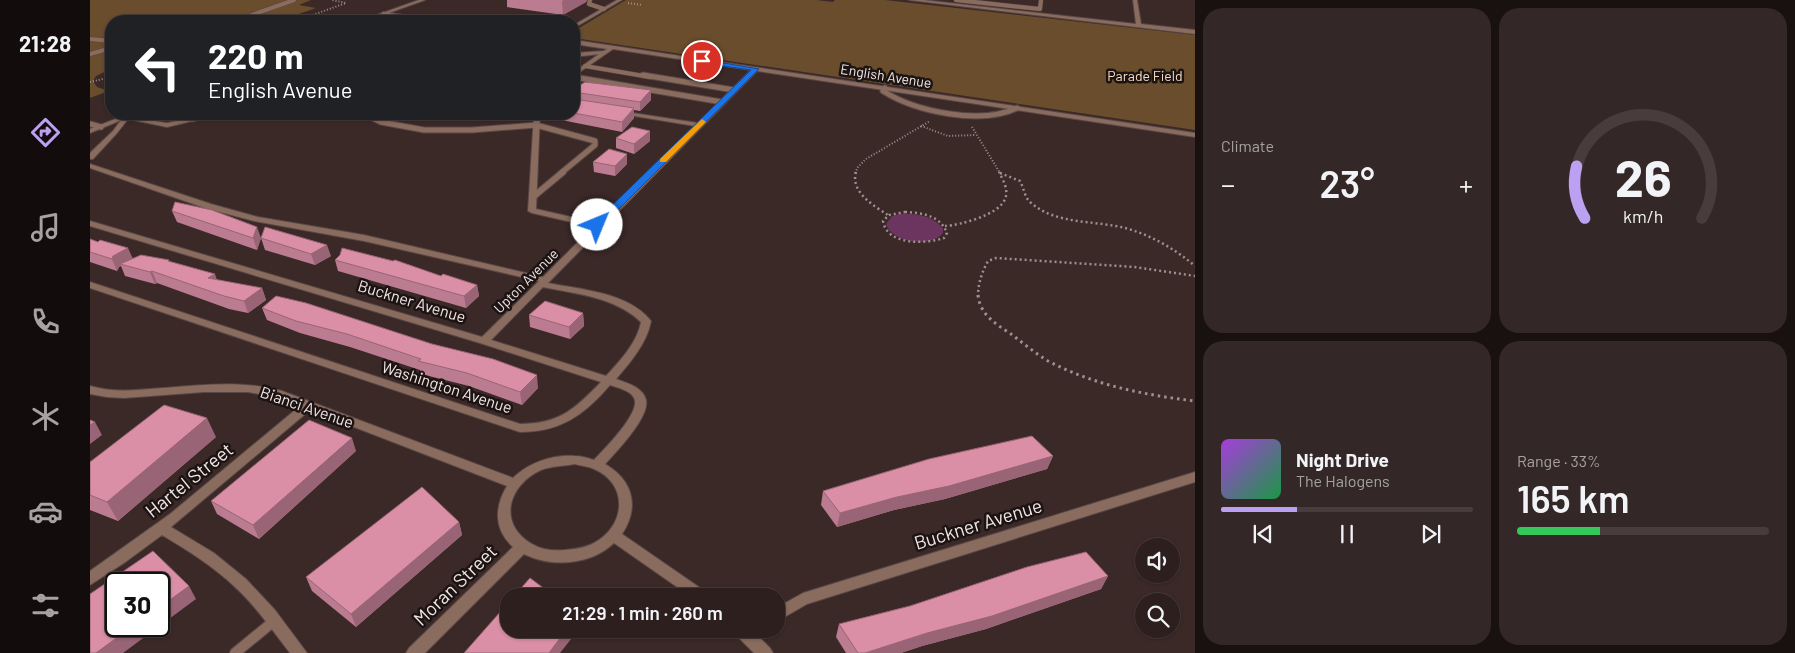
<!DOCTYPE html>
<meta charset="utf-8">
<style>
body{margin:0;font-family:Barlow,sans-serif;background:#342727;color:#f1f3f6;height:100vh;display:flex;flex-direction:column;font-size:19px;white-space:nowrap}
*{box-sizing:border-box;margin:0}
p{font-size:16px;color:#a6a2a4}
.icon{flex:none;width:28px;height:28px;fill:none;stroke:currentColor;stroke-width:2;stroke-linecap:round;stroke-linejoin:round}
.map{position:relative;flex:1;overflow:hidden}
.drawer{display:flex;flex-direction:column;gap:8px;padding:8px;background:#181110;width:600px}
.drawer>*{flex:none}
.banner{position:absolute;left:15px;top:15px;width:475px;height:105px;border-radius:20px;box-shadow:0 1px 4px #0004,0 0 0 1px #483d3c;background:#202124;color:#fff;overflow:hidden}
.fabs{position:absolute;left:1045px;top:538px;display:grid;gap:10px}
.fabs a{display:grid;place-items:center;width:45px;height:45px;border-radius:50%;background:#2c1f1e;box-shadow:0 1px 4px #0004,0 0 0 1px #483d3c;font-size:25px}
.speed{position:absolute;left:15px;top:572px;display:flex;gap:10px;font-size:25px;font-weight:700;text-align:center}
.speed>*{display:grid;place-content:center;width:65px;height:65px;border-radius:50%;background:#2c1f1e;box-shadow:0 1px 4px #0004,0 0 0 1px #483d3c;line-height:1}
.speed .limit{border:2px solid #111;border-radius:8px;background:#fff;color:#111}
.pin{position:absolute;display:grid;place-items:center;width:42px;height:42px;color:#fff;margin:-21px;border:2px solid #fff;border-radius:50%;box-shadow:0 1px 5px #0007}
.me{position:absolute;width:55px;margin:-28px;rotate:45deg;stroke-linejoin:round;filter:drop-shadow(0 0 4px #0008)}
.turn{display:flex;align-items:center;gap:18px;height:105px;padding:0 20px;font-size:22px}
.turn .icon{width:65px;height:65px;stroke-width:2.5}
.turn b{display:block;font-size:35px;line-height:42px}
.big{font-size:38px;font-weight:600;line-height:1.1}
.drawer .card{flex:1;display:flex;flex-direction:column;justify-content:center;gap:8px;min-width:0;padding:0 18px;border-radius:20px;background:#342727}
.drawer .dial{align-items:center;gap:0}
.dial svg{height:130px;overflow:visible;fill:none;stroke:#483d3c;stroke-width:7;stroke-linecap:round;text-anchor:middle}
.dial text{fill:#f1f3f6;stroke:none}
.song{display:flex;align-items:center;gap:15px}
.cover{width:60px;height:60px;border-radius:8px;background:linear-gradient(135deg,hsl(280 70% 55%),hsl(140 70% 35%))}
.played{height:5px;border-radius:2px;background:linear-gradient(90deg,#bca0f2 30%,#483d3c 30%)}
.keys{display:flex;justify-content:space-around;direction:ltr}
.heat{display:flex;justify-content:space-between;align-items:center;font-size:28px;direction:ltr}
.charge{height:8px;border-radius:4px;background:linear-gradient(90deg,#34c759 33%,#483d3c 0)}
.drawer .tiles{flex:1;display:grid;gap:8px;grid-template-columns:repeat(2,1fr)}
.trip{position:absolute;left:410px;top:588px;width:285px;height:50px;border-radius:20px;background:#2c1f1e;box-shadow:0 1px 4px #0004,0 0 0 1px #483d3c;font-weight:600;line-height:50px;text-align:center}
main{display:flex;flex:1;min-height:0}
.tab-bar{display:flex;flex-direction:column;width:90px;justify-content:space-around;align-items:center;background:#120c0c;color:#a6a2a4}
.tab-bar .icon{width:35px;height:35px}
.tab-bar .current{color:#bca0f2}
.tab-bar b{font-size:22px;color:#f1f3f6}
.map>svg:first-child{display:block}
.green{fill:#694d2d}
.water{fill:#6b3560}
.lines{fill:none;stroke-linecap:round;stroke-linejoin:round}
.service-far3-casing{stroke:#584746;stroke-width:5}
.service-far2-casing{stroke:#584746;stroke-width:7}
.service-far1-casing{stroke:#584746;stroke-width:8}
.service-casing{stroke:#584746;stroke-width:12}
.minor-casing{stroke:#584746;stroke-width:2}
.tertiary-casing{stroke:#584746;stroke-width:2}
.path-far2{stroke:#9f8f8f;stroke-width:2;stroke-dasharray:1 2;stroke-linecap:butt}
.path-far1{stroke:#9f8f8f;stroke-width:2.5;stroke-dasharray:2 3;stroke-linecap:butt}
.path{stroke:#9f8f8f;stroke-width:3;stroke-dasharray:2.5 4;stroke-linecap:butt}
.service-far3{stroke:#896c5e;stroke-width:4}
.service-far2{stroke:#896c5e;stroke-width:5}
.service-far1{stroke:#896c5e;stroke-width:6}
.service{stroke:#896c5e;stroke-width:10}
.minor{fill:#896c5e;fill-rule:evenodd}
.tertiary{fill:#896c5e;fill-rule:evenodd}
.wall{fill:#bb7b90}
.shaded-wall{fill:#996475}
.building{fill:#da8fa7;stroke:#996475}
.route{fill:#1a73e8;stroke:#114b97}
.slow{fill:#f59e0b}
.labels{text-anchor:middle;stroke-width:5;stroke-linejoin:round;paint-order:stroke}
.far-street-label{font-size:14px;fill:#f2e5e5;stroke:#1c1413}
.far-park-label{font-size:14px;fill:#f9ddbf;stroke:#1c1413}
.street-label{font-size:16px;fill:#f2e5e5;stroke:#1c1413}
.near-street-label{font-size:19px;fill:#f2e5e5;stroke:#1c1413}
</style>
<main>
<nav class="tab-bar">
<b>21:28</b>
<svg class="icon current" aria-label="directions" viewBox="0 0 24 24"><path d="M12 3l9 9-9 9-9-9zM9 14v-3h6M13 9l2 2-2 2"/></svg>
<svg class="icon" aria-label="music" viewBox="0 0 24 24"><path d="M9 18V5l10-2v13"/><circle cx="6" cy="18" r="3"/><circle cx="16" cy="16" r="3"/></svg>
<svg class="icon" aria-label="phone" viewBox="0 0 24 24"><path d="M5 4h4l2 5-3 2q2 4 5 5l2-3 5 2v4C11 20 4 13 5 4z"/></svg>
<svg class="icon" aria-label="climate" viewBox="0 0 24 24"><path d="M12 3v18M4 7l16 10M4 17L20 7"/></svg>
<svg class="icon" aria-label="car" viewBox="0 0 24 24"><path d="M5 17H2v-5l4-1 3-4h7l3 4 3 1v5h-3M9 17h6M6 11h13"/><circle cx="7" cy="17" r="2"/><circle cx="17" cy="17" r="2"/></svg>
<svg class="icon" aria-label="filters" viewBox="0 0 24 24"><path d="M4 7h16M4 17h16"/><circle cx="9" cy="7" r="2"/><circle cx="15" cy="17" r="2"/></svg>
</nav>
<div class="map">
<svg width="1105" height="653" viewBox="0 0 1105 653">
<rect width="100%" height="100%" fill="#3b2928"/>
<path class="green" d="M 0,0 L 221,0 L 209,5 L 226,8 L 189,21 L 21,21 L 21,69 L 6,76 L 3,81 L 7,87 L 19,91 L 0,98 Z
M 536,0 L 726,0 L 743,2 L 745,0 L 795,0 L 1105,35 L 1105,130 L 484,38 L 484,31 Z"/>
<path class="water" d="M 809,214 C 825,213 843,215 853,229 L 853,233 C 841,249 801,242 796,224 L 802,216 Z"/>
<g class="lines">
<defs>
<path id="service-far3" d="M 500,0 L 499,4 L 514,9
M 866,0 L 950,9 L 951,0
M 145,21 L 204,0
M 0,39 L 21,41
M 0,54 L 21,48
M 495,66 L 560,77"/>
<path id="service-far2" d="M 553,75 L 644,90
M 484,77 L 632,102
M 795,88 L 793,91 C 826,112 891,125 927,108
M 274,114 L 291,122 L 334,130 L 382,130 L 446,125 L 505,141 L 505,145 L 471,173
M 103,119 L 116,114
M 0,124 L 11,127"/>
<path id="service-far1" d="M 443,197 L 473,172"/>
<path id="service" d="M 145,653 L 184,621"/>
<path id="minor" d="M 527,0 L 532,0 L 484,28 L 484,25 Z
M 819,0 L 833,0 L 1046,24 L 1043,0 L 1047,0 L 1051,24 L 1105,30 L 1105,34 Z
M 293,12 L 348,20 L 350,21 L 340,21 L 291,14 Z
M 484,40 L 1105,133 L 1105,137 L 667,71 L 458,283 C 492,290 538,292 561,321 C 557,343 540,363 526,379 C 537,383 553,387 556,400 C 560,417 526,452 515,464 C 543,480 550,507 532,534 L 616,592 L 618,596 L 600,596 L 524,543 C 501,565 462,568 434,554 L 335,653 L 316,653 L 319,648 L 423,547 C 404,530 404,507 417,486 L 220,410 L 81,527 L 124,553 L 156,579 L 185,610 L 217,653 L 200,653 C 182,630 166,606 145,587 C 123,566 97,550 72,535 L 34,563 L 0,585 L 0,571 L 80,514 L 210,406 L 185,397 L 158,392 L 114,392 L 34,398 L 17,397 L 0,394 L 0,386 C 24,393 48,390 73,388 C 113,385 153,380 192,391 L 423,478 C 438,463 463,454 485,456 C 491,456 498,458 504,460 C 513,450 552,412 544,398 C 540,390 528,388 520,385 C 494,415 471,432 430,432 L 0,288 L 0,282 L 430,424 C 469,424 485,409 511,382 L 390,343 L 0,226 L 0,221 L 392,337 L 449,281 L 274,241 L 164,221 L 115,208 L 0,168 L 0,164 L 121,204 L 168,217 L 274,235 L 453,277 L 503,227 L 442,213 L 438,211 L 444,114 L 450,114 L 446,209 L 508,223 L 605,126 L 532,114 L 530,113 L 530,111 L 608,123 L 661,70 L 523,49 L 484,76 L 484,72 L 509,54 L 484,57 L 484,53 L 514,51 L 517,49 L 484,44 ZM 453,287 C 487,294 525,297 551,322 C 547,343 530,361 516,376 L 401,340 ZM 485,464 C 491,466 498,466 504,469 C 539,484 536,526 504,543 C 495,548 485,549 475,550 C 463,551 452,550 442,544 C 407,524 418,485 451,470 C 462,466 474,466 485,464 Z
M 121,114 L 132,114 L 77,127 L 38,119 L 27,133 L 3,159 L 0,159 L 0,153 L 23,131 L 34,116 L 77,123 Z
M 1105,472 L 1105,482 L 717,604 L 686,622 L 686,608 L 713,593 Z
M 642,629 L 675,629 L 673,634 L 669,637 L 680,648 L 683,653 L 664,653 L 645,634 Z"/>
<path id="tertiary" d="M 329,0 L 335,0 L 276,21 L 270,21 Z
M 38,114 L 46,114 L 0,133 L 0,129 Z"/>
</defs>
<use href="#service-far3" class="service-far3-casing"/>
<use href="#service-far2" class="service-far2-casing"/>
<use href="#service-far1" class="service-far1-casing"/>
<use href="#service" class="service-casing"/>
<use href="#minor" class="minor-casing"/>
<use href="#tertiary" class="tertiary-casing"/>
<path class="path-far2" d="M 538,3 L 552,5
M 220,16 L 256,3 L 242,0
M 0,82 L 17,78
M 831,126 L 858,136 L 886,135
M 882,127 L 910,173
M 765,173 L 768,167 L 776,159 L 840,121"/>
<path class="path-far1" d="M 766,172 C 760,192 784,206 798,215
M 910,173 L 930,181 C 934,188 934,196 940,202 C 965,225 1004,220 1035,228 C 1061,235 1085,249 1105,266
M 815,212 C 832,213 850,215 857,233 L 854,238 C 836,244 797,246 793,221 L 799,215 Z
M 855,226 C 870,225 909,215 915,199 C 919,190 913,180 909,172
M 888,297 C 888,283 892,272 898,261 L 906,258 L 1045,267 L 1105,276"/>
<path class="path" d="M 888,295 C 890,315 906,324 921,334 C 933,343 945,353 958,361 C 1004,385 1054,395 1105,401"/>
<use href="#service-far3" class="service-far3"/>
<use href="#service-far2" class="service-far2"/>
<use href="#service-far1" class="service-far1"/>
<use href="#service" class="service"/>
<use href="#minor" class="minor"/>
<use href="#tertiary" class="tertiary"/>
</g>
<path class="wall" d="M 417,0 L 497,0 L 496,2 L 473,15 L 417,7 Z
M 484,89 L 561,100 L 550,111 L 544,110 L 544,118 L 532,132 L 456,117 L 456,114 L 484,114 Z
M 560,131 L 560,141 L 544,154 L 526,148 L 526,138 Z
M 503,162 L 537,164 L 525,176 L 504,172 Z
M 82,211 L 171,238 L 167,250 L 87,222 Z
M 171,238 L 241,256 L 225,265 L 175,250 Z
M 0,239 L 43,258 L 79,260 L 80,262 L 127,280 L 172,288 L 176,300 L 158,313 L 139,309 L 67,283 L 65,284 L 35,276 L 31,266 L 29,267 L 27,271 L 0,262 Z
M 245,260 L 351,276 L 387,285 L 389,296 L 376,308 L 248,271 Z
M 172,308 L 448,388 L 432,405 L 379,386 L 331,374 L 330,370 L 260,347 L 210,333 L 177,320 Z
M 493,313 L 494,326 L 480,339 L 440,327 L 439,315 Z
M 126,437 L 28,521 L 0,510 L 0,462 Z
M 266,451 L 169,539 L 127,514 L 121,501 Z
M 963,456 L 957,469 L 855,499 L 804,510 L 747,527 L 731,505 L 733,491 Z
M 369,522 L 372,535 L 266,627 L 222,591 L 216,577 Z
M 1018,576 L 1011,589 L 896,629 L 832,646 L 811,653 L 756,653 L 746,637 L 749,624 L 820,606 Z"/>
<path class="shaded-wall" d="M 474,0 L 497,0 L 496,2 L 473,15 L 472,1 Z
M 561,90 L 561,100 L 550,111 L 550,102 Z
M 544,108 L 544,118 L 532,132 L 532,122 Z
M 560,131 L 560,141 L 544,154 L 544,144 Z
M 537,154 L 537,164 L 525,176 L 525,166 Z
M 167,227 L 171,238 L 167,250 L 163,238 Z
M 237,245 L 241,256 L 225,265 L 221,254 Z
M 38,248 L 43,259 L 30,264 L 31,266 L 29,267 L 27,271 L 22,259 L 23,256 Z
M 62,271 L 67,283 L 65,284 L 60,272 Z
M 125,274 L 129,286 L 118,278 Z
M 387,285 L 389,296 L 376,308 L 374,296 Z
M 172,288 L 176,300 L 158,313 L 154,301 Z
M 493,313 L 494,326 L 480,339 L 479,327 Z
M 447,375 L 448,388 L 432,405 L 430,392 Z
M 117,418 L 126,437 L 28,521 L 17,502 Z
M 5,422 L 12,435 L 0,444 L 0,425 Z
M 262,438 L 266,451 L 169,539 L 163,525 Z
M 963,456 L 957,469 L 855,499 L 804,510 L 747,527 L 750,513 L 807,497 Z
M 369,522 L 372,535 L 266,627 L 261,614 Z
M 1018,576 L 1011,589 L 896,629 L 832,646 L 811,653 L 775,653 Z
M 99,586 L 106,599 L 33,653 L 6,653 L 43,626 L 69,626 L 69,608 Z
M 477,629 L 489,629 L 470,653 L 459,653 Z"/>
<path class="building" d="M 495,82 L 561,90 L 550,102 L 484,92 L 484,89 Z
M 484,99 L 544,108 L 532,122 L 484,113 Z
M 542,127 L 560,131 L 544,144 L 526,138 Z
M 519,149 L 537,154 L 525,166 L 503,162 Z
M 85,202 L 122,210 L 167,227 L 163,238 L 82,211 Z
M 175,227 L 237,245 L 221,254 L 171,238 Z
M 0,239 L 8,242 L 10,240 L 38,248 L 23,256 L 22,259 L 0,252 Z
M 252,248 L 303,261 L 305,260 L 351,276 L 353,274 L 387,285 L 374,296 L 245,260 L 250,255 Z
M 51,255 L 79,260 L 78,261 L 125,274 L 118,278 L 172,288 L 154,301 L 134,296 L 62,271 L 60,272 L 30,264 Z
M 186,296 L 216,303 L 342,344 L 403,359 L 447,375 L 430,392 L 377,373 L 328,361 L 331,359 L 257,334 L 206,321 L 172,308 Z
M 455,301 L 493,313 L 479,327 L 439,315 Z
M 74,405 L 117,418 L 17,502 L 0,495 L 0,462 Z
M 0,420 L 5,422 L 0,425 Z
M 219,420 L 262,438 L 163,525 L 121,501 Z
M 942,436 L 963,456 L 859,486 L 807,497 L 750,513 L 733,491 L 839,459 Z
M 332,487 L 369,522 L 261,614 L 216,577 Z
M 63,551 L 99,586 L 69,608 L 69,584 L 26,584 L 26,626 L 43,626 L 6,653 L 0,653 L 0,594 Z
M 996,552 L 1018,576 L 902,616 L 837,633 L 775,653 L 768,653 L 749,624 L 820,606 L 937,567 Z
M 440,578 L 464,596 L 424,596 Z
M 419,602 L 419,629 L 477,629 L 459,653 L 374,653 Z"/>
<path class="route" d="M 610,59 L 669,69 L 511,227 L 504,227 L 504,223 L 661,70 L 612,63 L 609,61 Z"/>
<path class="slow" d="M 612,119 L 616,122 L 576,162 L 570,162 L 570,159 Z"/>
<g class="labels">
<g class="far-street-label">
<text transform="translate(796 76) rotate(9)" y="5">English Avenue</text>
<text transform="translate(436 281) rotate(-45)" y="5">Upton Avenue</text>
</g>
<g class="far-park-label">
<text x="1055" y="81">Parade Field</text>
</g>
<g class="street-label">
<text transform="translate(322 301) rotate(17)" y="6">Buckner Avenue</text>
<text transform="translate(357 387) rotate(18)" y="6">Washington Avenue</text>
<text transform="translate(217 407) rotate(19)" y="6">Bianci Avenue</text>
</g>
<g class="near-street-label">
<text transform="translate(99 480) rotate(-39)" y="7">Hartel Street</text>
<text transform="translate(888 524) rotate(-17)" y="7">Buckner Avenue</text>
<text transform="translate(365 585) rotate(-44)" y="7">Moran Street</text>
</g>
</g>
</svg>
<div class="fabs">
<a><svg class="icon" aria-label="sound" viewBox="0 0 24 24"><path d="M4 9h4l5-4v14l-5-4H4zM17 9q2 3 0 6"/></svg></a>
<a><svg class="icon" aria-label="search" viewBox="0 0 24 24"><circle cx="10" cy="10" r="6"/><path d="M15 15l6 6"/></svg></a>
</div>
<div class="speed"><div class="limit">30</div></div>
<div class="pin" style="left:612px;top:61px;background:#d93025"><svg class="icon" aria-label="arrive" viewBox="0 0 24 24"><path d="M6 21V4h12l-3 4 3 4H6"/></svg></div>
<svg class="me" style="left:507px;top:225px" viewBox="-20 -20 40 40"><circle r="19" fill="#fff"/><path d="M0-13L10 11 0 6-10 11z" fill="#1a73e8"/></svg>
<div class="trip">21:29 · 1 min · 260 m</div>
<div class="banner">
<div class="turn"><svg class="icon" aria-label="left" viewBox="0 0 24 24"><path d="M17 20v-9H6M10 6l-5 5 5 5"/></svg><div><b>220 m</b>English Avenue</div></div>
</div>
</div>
<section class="drawer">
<div class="tiles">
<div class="card"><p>Climate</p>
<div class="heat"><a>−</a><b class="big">23°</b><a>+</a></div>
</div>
<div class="card dial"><svg viewBox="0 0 100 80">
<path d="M14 69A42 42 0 1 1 86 69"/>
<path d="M14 69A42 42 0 0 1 9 37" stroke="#bca0f2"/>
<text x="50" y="56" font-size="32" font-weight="700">26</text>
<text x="50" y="72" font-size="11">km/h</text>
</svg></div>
<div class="card">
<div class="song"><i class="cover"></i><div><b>Night Drive</b><p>The Halogens</p></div></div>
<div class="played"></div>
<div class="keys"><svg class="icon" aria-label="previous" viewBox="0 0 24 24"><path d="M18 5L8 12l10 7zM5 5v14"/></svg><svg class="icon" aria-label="pause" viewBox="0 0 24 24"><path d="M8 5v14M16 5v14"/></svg><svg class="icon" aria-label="next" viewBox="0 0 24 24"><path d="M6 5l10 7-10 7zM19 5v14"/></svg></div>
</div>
<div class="card"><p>Range · 33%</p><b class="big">165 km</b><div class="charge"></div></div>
</div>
</section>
</main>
